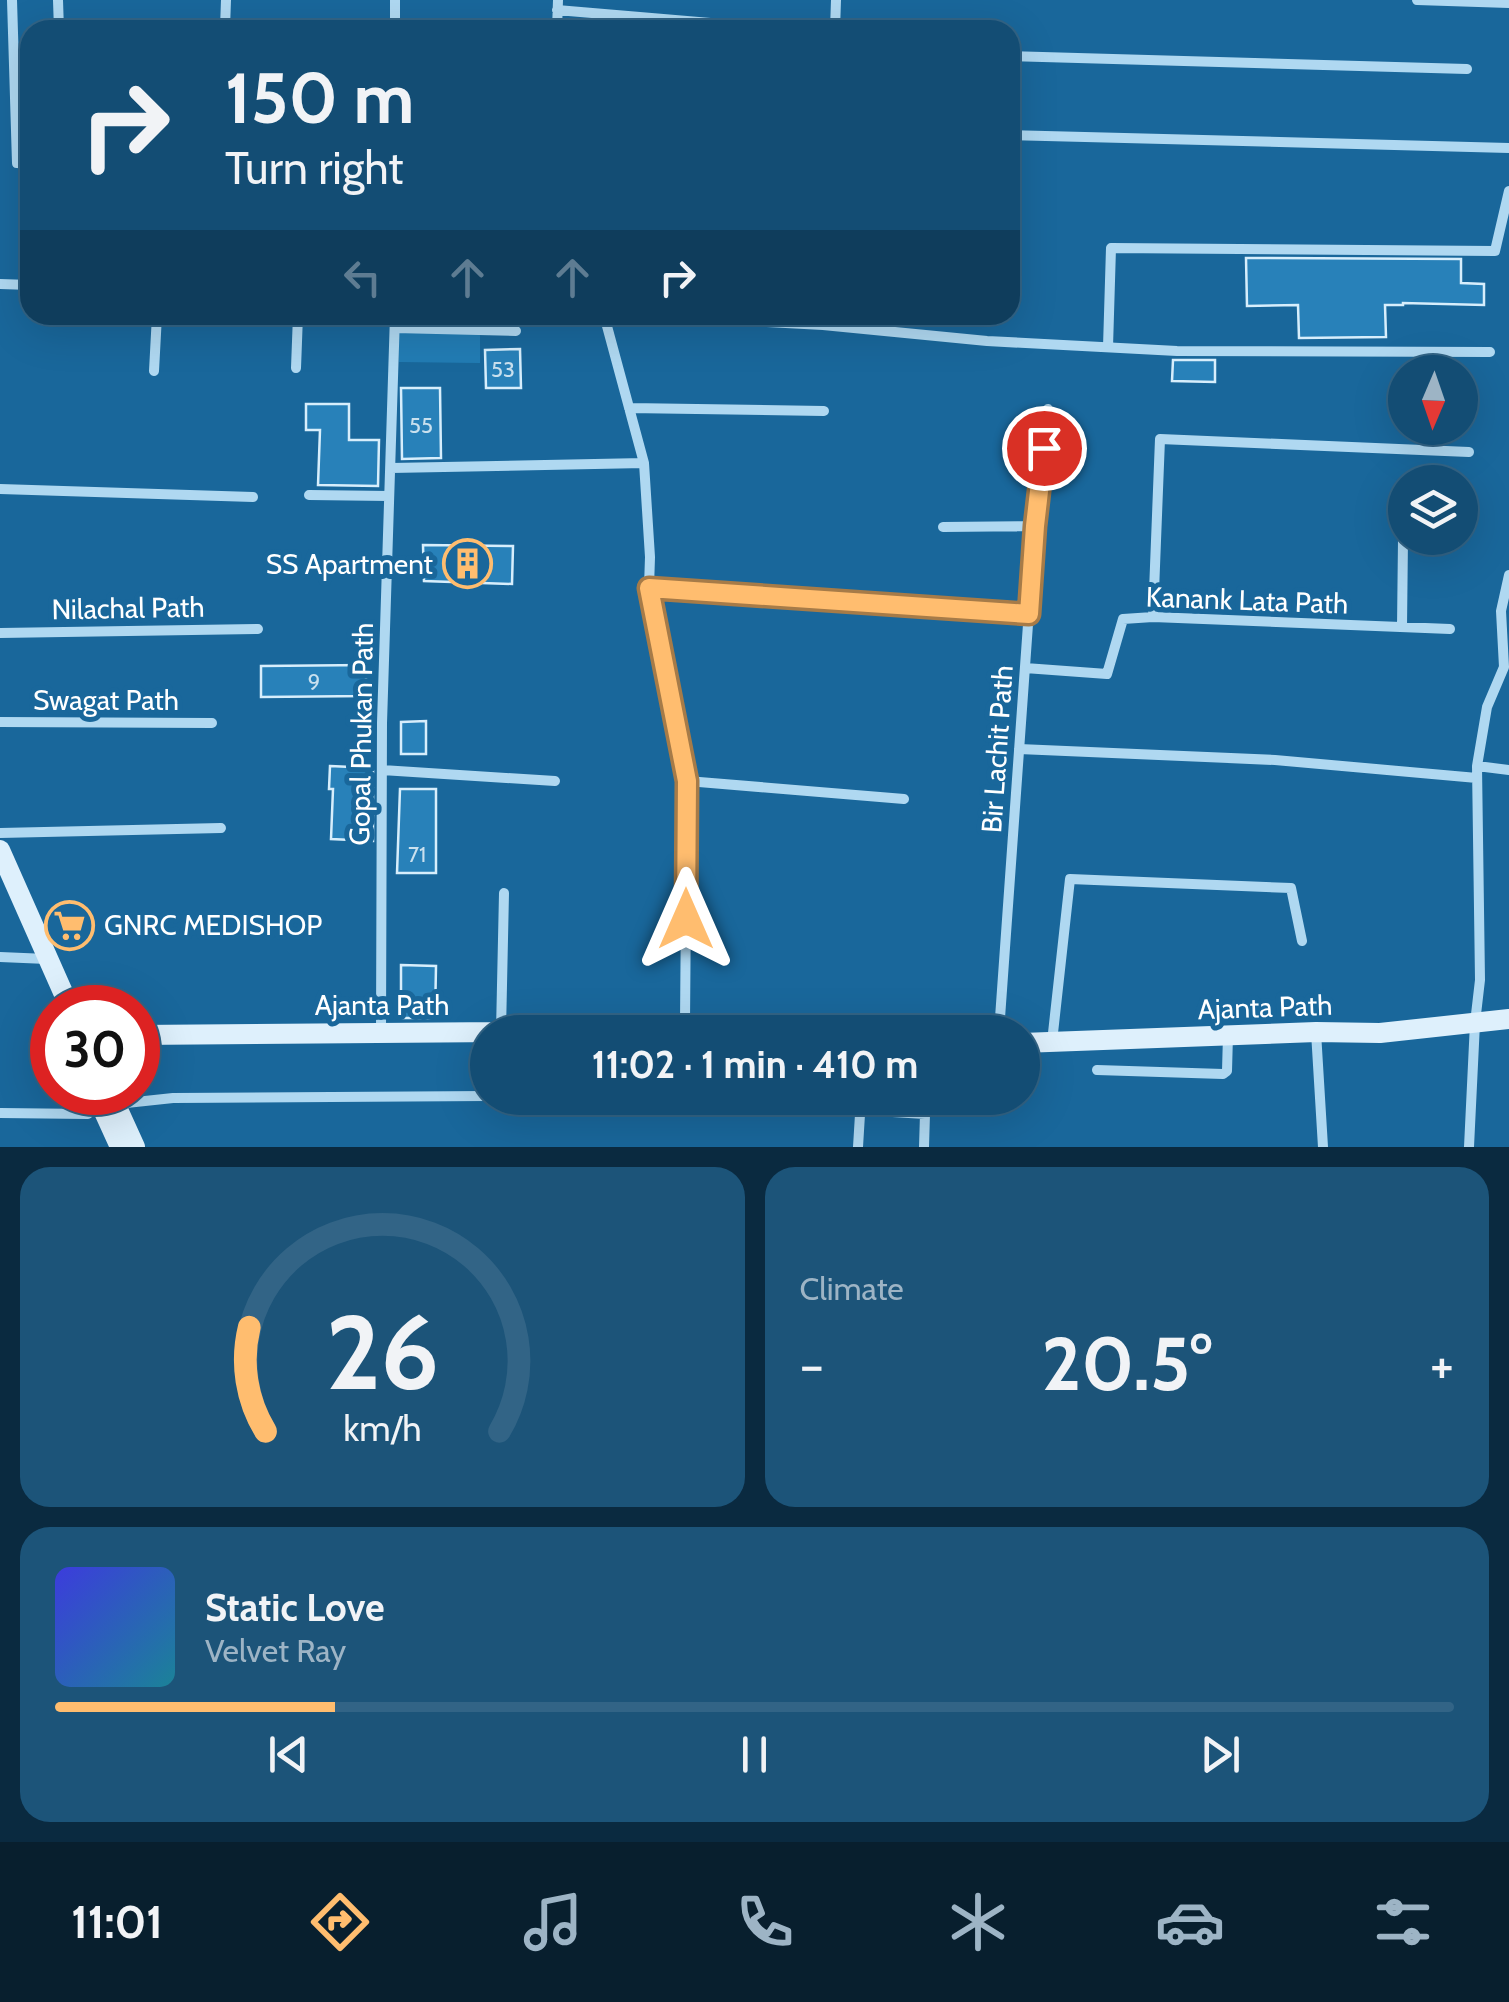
<!DOCTYPE html>
<meta charset="utf-8">
<style>
body{margin:0;font-family:Cabin,sans-serif;background:#1c5479;color:#f1f3f6;height:100vh;display:flex;flex-direction:column;font-size:38px;white-space:nowrap}
*{box-sizing:border-box;margin:0}
p{font-size:32px;color:#9db4c5}
.icon{flex:none;width:55px;height:55px;fill:none;stroke:currentColor;stroke-width:2;stroke-linecap:round;stroke-linejoin:round}
.map{position:relative;height:1147px;overflow:hidden}
.details{display:flex;flex-direction:column;gap:20px;padding:20px;background:#0a2a40;flex:1}
.details>*{flex:none}
.banner{position:absolute;left:20px;top:20px;width:1000px;height:305px;border-radius:30px;box-shadow:0 10px 40px #0002,0 0 0 2px #326486;background:#134d74;color:#f1f3f6;overflow:hidden}
.needle{width:65px;rotate:182deg}
.buttons{position:absolute;left:1388px;top:355px;display:grid;gap:20px}
.buttons a{display:grid;place-items:center;width:90px;height:90px;border-radius:50%;background:#134d74;box-shadow:0 10px 40px #0002,0 0 0 2px #326486;font-size:50px}
.speed{position:absolute;left:30px;top:985px;display:flex;gap:20px;font-size:50px;font-weight:700;text-align:center}
.speed>*{display:grid;place-content:center;width:130px;height:130px;border-radius:50%;background:#134d74;box-shadow:0 10px 40px #0002,0 0 0 2px #326486;line-height:1}
.speed .limit{border:15px solid #d22;background:#fff;color:#111}
.pin{position:absolute;display:grid;place-items:center;width:85px;height:85px;color:#fff;margin:-42px;border:5px solid #fff;border-radius:50%;box-shadow:0 2px 10px #0007}
.me{position:absolute;width:110px;margin:-55px;rotate:0deg;stroke-linejoin:round;filter:drop-shadow(0 0 8px #0008)}
.turn{display:flex;align-items:center;gap:35px;height:210px;padding:0 40px;font-size:45px}
.turn .icon{width:130px;height:130px;stroke-width:2.5}
.turn b{display:block;font-size:70px;line-height:85px}
.lanes{display:flex;align-items:center;height:95px;padding:0 40px;background:#0003;justify-content:center;gap:50px;direction:ltr}
.lanes .off{opacity:.35}
.big{font-size:75px;font-weight:800;line-height:1.1}
.details .widget{flex:1;display:flex;flex-direction:column;justify-content:center;gap:15px;min-width:0;padding:0 35px;border-radius:30px;background:#1c5479}
.details .dial{align-items:center;gap:0}
.dial svg{height:260px;overflow:visible;fill:none;stroke:#326486;stroke-width:7;stroke-linecap:round;text-anchor:middle}
.dial text{fill:#f1f3f6;stroke:none}
.song{display:flex;align-items:center;gap:30px}
.cover{width:120px;height:120px;border-radius:15px;background:linear-gradient(135deg,hsl(240 70% 55%),hsl(190 70% 35%))}
.played{height:10px;border-radius:5px;background:linear-gradient(90deg,#ffbd6f 20%,#326486 20%)}
.keys{display:flex;justify-content:space-around;direction:ltr}
.heat{display:flex;justify-content:space-between;align-items:center;font-size:55px;direction:ltr}
.details .tiles{flex:1;display:grid;gap:20px;grid-template-columns:1fr 1fr}
.widget:last-child{grid-column:span 2}
.trip{position:absolute;left:470px;top:1015px;width:570px;height:100px;border-radius:50px;background:#134d74;box-shadow:0 10px 40px #0002,0 0 0 2px #326486;font-weight:800;line-height:100px;text-align:center}
.dock{display:flex;height:160px;justify-content:space-around;align-items:center;background:#081f2e;color:#9db4c5}
.dock .icon{width:70px;height:70px}
.dock .active{color:#ffbd6f}
.dock b{font-size:45px;color:#f1f3f6}
.map>svg:first-child{display:block}
.green{fill:#227cb4}
.building{fill:#2881b9;stroke:#d7eefc;stroke-width:2.5}
.lines{fill:none;stroke-linecap:round;stroke-linejoin:round}
.street{stroke:#afd8f1;stroke-width:10}
.secondary{stroke:#def0fc;stroke-width:20}
.route-casing{stroke:#a67b48;stroke-width:25}
.route{stroke:#ffbd6f;stroke-width:18}
.labels{text-anchor:middle;stroke-width:10;stroke-linejoin:round;paint-order:stroke}
.number-label{font-size:22px;fill:#c9e0ee}
.poi-label{font-size:28px;fill:#fff;stroke:#19679b;text-anchor:end}
.street-label{font-size:28px;fill:#fff;stroke:#19679b}
</style>
<div class="map">
<svg width="1509" height="1147" viewBox="0 0 1509 1147">
<rect width="100%" height="100%" fill="#19679b"/>
<path class="green" d="M 399,332 L 480,334 L 480,363 L 399,362 Z"/>
<path class="building" d="M 1246,258 L 1461,259 L 1461,283 L 1484,284 L 1484,305 L 1403,303 L 1403,305 L 1385,305 L 1386,337 L 1299,338 L 1298,305 L 1247,306 Z
M 520,349 L 521,388 L 486,388 L 485,350 Z
M 1173,360 L 1215,360 L 1215,382 L 1172,381 Z
M 401,388 L 440,388 L 441,458 L 402,459 Z
M 306,404 L 349,404 L 349,440 L 379,440 L 378,486 L 318,485 L 320,430 L 306,430 Z
M 423,545 L 513,546 L 512,584 L 424,581 Z
M 366,665 L 366,696 L 261,697 L 261,666 Z
M 426,721 L 426,754 L 401,754 L 401,722 Z
M 330,766 L 373,768 L 373,841 L 331,839 L 333,789 L 329,789 Z
M 400,789 L 436,789 L 436,873 L 397,873 Z
M 401,965 L 436,966 L 435,1018 L 401,1018 Z"/>
<g class="lines">
<path class="street" d="M 12,0 L 17,163 L 30,164
M 58,0 L 59,30
M 1417,0 L 1509,3
M 557,10 L 792,30
M 225,28 L 226,0
M 395,30 L 395,0
M 557,30 L 558,0
M 835,30 L 836,0
M 1010,56 L 1467,69
M 1010,135 L 1509,148
M 0,284 L 30,285
M 604,315 L 644,463 L 650,557 L 649,587 L 687,781 L 685,1023
M 640,315 L 823,325 L 987,341 L 1177,351 L 1490,352
M 395,328 L 516,331
M 1108,347 L 1111,248 L 1495,251 L 1509,191
M 296,368 L 298,315
M 154,371 L 157,315
M 629,408 L 824,411
M 391,468 L 644,463
M 0,489 L 253,497
M 309,495 L 389,496
M 943,527 L 1035,526
M 649,587 L 1029,613
M 1153,617 L 1160,439 L 1469,452
M 1402,627 L 1403,539
M 0,633 L 258,629
M 1025,668 L 1107,674 L 1123,619 L 1153,617 L 1450,629
M 0,722 L 212,723
M 1019,749 L 1275,760 L 1477,778
M 1477,766 L 1509,770
M 382,770 L 555,781
M 687,781 L 904,799
M 0,833 L 221,828
M 0,957 L 47,959
M 501,1031 L 504,893
M 381,1032 L 382,723 L 395,315
M 999,1032 L 1035,526 L 1048,409
M 1316,1032 L 1323,1147
M 1052,1042 L 1070,879 L 1291,888 L 1302,941
M 1097,1070 L 1223,1074 L 1227,1071 L 1228,1035
M 117,1104 L 173,1098 L 488,1096
M 860,1110 L 925,1114 L 924,1147
M 0,1113 L 88,1114
M 858,1147 L 861,1098
M 1469,1147 L 1475,1023 L 1480,980 L 1477,766 L 1487,707 L 1504,667 L 1501,611 L 1509,575"/>
<path class="secondary" d="M 0,850 L 70,1008
M 138,1035 L 501,1032 L 685,1023 L 806,1032
M 1022,1043 L 1316,1032 L 1380,1033 L 1509,1019
M 95,1092 L 120,1147
M 110,1092 L 135,1147"/>
</g>
<g class="lines">
<defs>
<path id="route" d="M 686,919 L 687,781 L 649,588 L 1029,614 L 1035,526 L 1044,448"/>
</defs>
<use href="#route" class="route-casing"/>
<use href="#route" class="route"/>
</g>
<defs>
<symbol id="building-ring" viewBox="-11 -11 22 22"><circle r="9.5" fill="#19679b" stroke="#ffbd6f" stroke-width="1.5"/><path d="M-4-6H4V6H1V3H-1V6H-4ZM-2.5-4.3h1.7v1.8h-1.7ZM.8-4.3h1.7v1.8H.8ZM-2.5-1h1.7V.8h-1.7ZM.8-1h1.7V.8H.8Z" fill="#ffbd6f"/></symbol>
<symbol id="supermarket-ring" viewBox="-11 -11 22 22"><circle r="9.5" fill="#19679b" stroke="#ffbd6f" stroke-width="1.5"/><path d="M-6-5.5h2.5l.6 2H6L4.5 2H-2.5L-4.4-4H-6ZM-1.5 3.2a1.3 1.3 0 1 0 .1 0ZM3 3.2a1.3 1.3 0 1 0 .1 0Z" fill="#ffbd6f"/></symbol>
</defs>
<g fill-rule="evenodd">
<use href="#building-ring" x="440" y="536" width="55" height="55"/>
<use href="#supermarket-ring" x="42" y="898" width="55" height="55"/>
</g>
<g class="labels">
<g class="number-label">
<text x="503" y="377">53</text>
<text x="421" y="433">55</text>
<text x="314" y="689">9</text>
<text x="417" y="862">71</text>
</g>
<g class="poi-label">
<text x="433" y="574">SS Apartment</text>
<text x="104" y="935" text-anchor="start">GNRC MEDISHOP</text>
</g>
<g class="street-label">
<text transform="translate(1247 600) rotate(2)" y="10">Kanank Lata Path</text>
<text transform="translate(128 608) rotate(-1)" y="10">Nilachal Path</text>
<text x="106" y="710">Swagat Path</text>
<text transform="translate(361 734) rotate(-89)" y="10">Gopal Phukan Path</text>
<text transform="translate(997 749) rotate(-86)" y="10">Bir Lachit Path</text>
<text x="382" y="1015">Ajanta Path</text>
<text transform="translate(1265 1007) rotate(-2)" y="10">Ajanta Path</text>
</g>
</g>
</svg>
<div class="buttons">
<a><svg class="needle" viewBox="-14 -14 28 28"><path d="M0-13l5 13h-10z" fill="#e53935"/><path d="M0 13l5-13h-10z" fill="#9db4c5"/></svg></a>
<a><svg class="icon" aria-label="layers" viewBox="0 0 24 24"><path d="M12 4l9 5-9 5-9-5zM3 14l9 5 9-5"/></svg></a>
</div>
<div class="speed"><div class="limit">30</div></div>
<div class="pin" style="left:1044px;top:448px;background:#d93025"><svg class="icon" aria-label="arrive" viewBox="0 0 24 24"><path d="M6 21V4h12l-3 4 3 4H6"/></svg></div>
<svg class="me" style="left:686px;top:919px" viewBox="-20 -20 40 40"><path d="M0-17L14 15 0 8-14 15z" fill="#ffbd6f" stroke="#fff" stroke-width="4"/></svg>
<div class="trip">11:02 · 1 min · 410 m</div>
<div class="banner">
<div class="turn"><svg class="icon" aria-label="right" viewBox="0 0 24 24"><path d="M7 20v-9h11M14 6l5 5-5 5"/></svg><div><b>150 m</b>Turn right</div></div>
<div class="lanes"><svg class="icon off" aria-label="left" viewBox="0 0 24 24"><path d="M17 20v-9H6M10 6l-5 5 5 5"/></svg><svg class="icon off" aria-label="ahead" viewBox="0 0 24 24"><path d="M12 20V5M6 11l6-6 6 6"/></svg><svg class="icon off" aria-label="ahead" viewBox="0 0 24 24"><path d="M12 20V5M6 11l6-6 6 6"/></svg><svg class="icon" aria-label="right" viewBox="0 0 24 24"><path d="M7 20v-9h11M14 6l5 5-5 5"/></svg></div>
</div>
</div>
<section class="details">
<div class="tiles">
<div class="widget dial"><svg viewBox="0 0 100 80">
<path d="M14 69A42 42 0 1 1 86 69"/>
<path d="M14 69A42 42 0 0 1 9 37" stroke="#ffbd6f"/>
<text x="50" y="56" font-size="32" font-weight="700">26</text>
<text x="50" y="72" font-size="11">km/h</text>
</svg></div>
<div class="widget"><p>Climate</p>
<div class="heat"><a>−</a><b class="big">20.5°</b><a>+</a></div>
</div>
<div class="widget">
<div class="song"><i class="cover"></i><div><b>Static Love</b><p>Velvet Ray</p></div></div>
<div class="played"></div>
<div class="keys"><svg class="icon" aria-label="previous" viewBox="0 0 24 24"><path d="M18 5L8 12l10 7zM5 5v14"/></svg><svg class="icon" aria-label="pause" viewBox="0 0 24 24"><path d="M8 5v14M16 5v14"/></svg><svg class="icon" aria-label="next" viewBox="0 0 24 24"><path d="M6 5l10 7-10 7zM19 5v14"/></svg></div>
</div>
</div>
</section>
<nav class="dock">
<b>11:01</b>
<svg class="icon active" aria-label="directions" viewBox="0 0 24 24"><path d="M12 3l9 9-9 9-9-9zM9 14v-3h6M13 9l2 2-2 2"/></svg>
<svg class="icon" aria-label="music" viewBox="0 0 24 24"><path d="M9 18V5l10-2v13"/><circle cx="6" cy="18" r="3"/><circle cx="16" cy="16" r="3"/></svg>
<svg class="icon" aria-label="phone" viewBox="0 0 24 24"><path d="M5 4h4l2 5-3 2q2 4 5 5l2-3 5 2v4C11 20 4 13 5 4z"/></svg>
<svg class="icon" aria-label="climate" viewBox="0 0 24 24"><path d="M12 3v18M4 7l16 10M4 17L20 7"/></svg>
<svg class="icon" aria-label="car" viewBox="0 0 24 24"><path d="M5 17H2v-5l4-1 3-4h7l3 4 3 1v5h-3M9 17h6M6 11h13"/><circle cx="7" cy="17" r="2"/><circle cx="17" cy="17" r="2"/></svg>
<svg class="icon" aria-label="filters" viewBox="0 0 24 24"><path d="M4 7h16M4 17h16"/><circle cx="9" cy="7" r="2"/><circle cx="15" cy="17" r="2"/></svg>
</nav>
